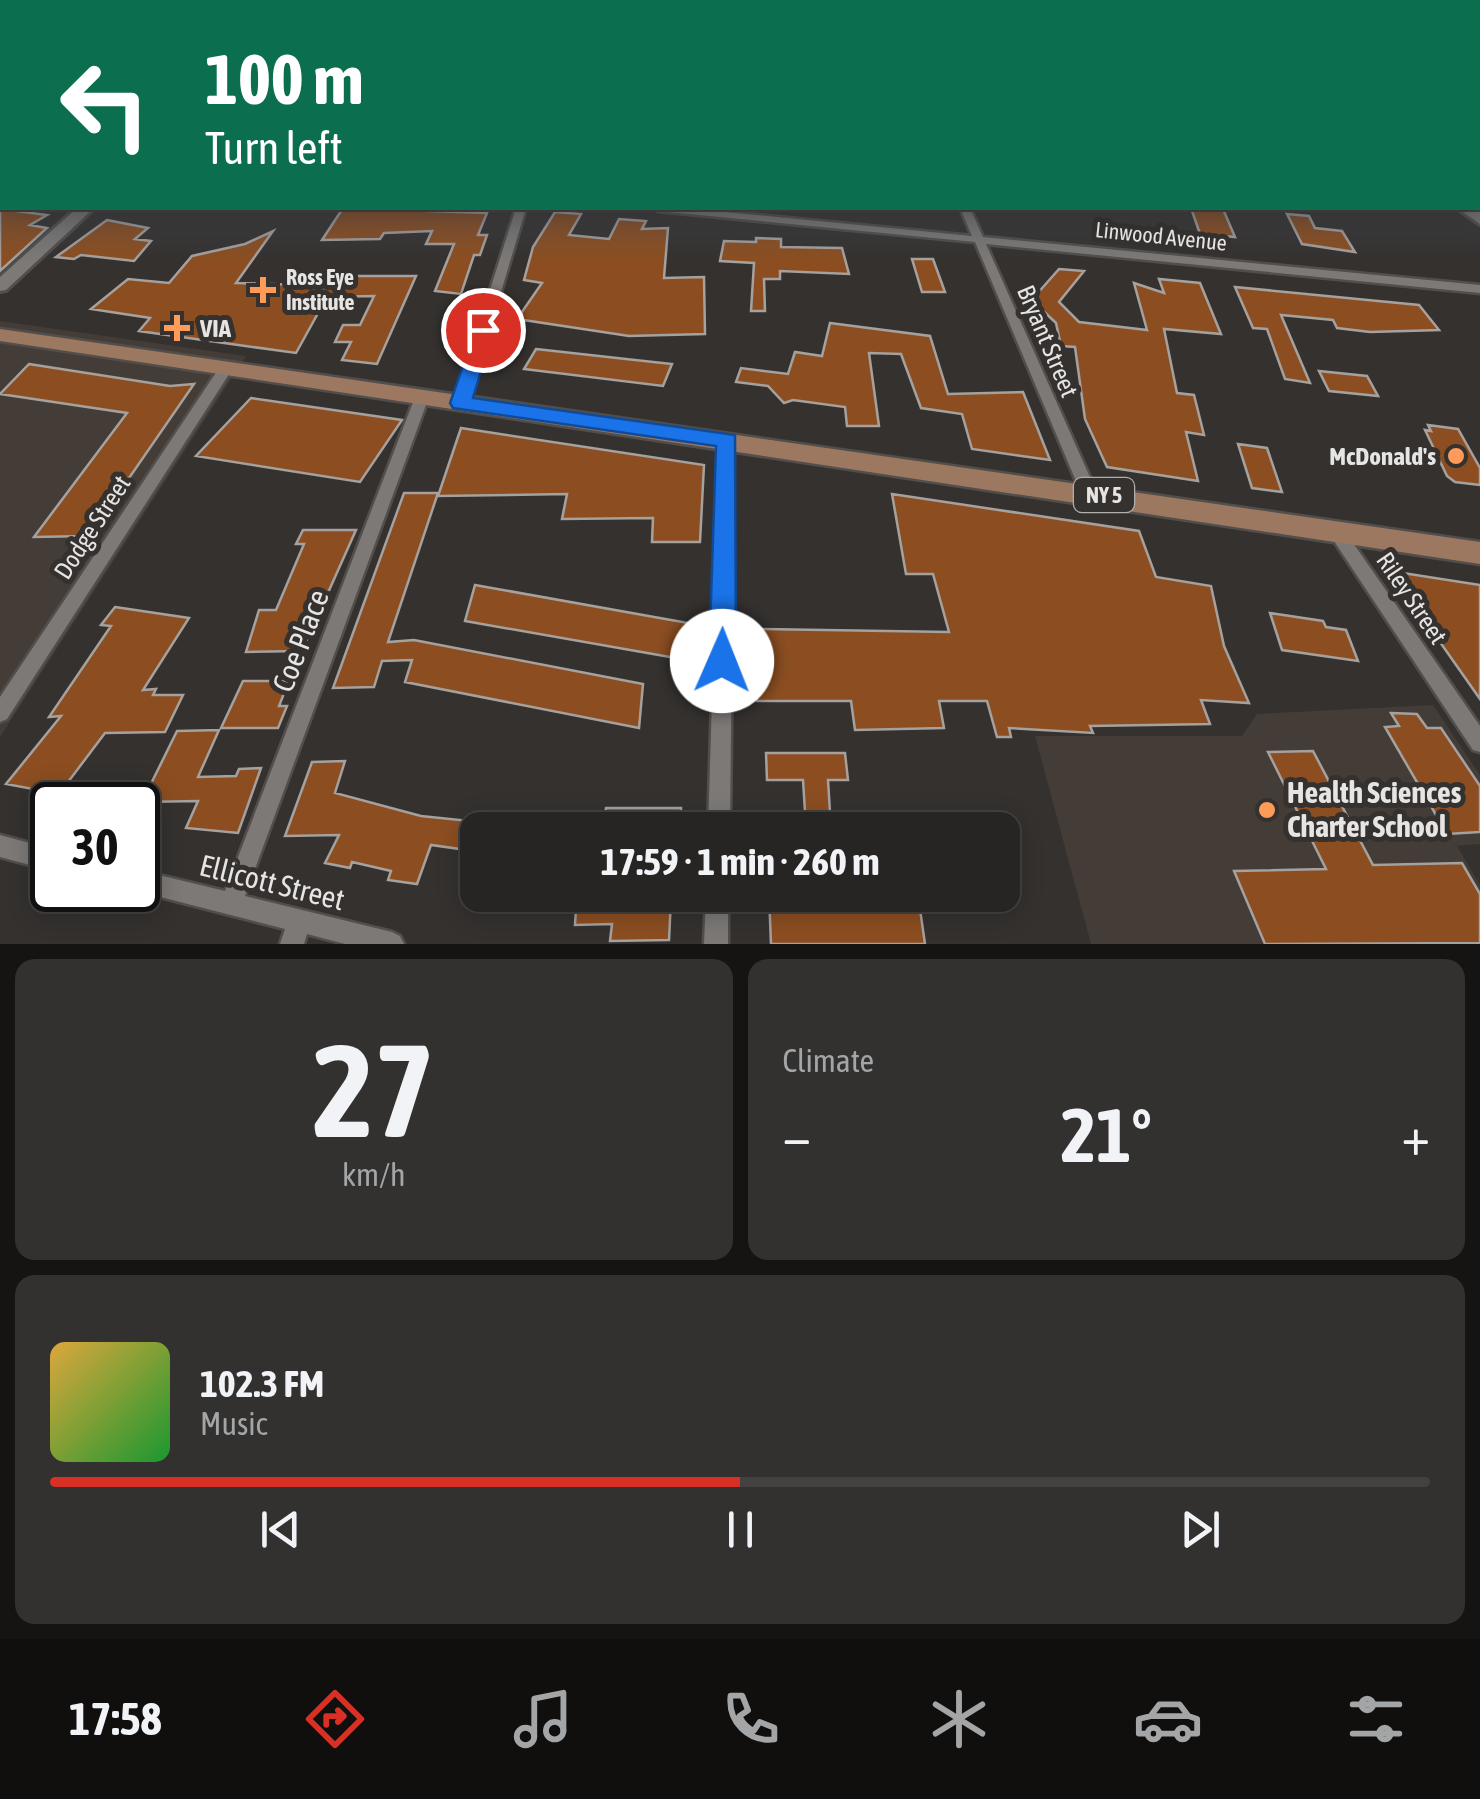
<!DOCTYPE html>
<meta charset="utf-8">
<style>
body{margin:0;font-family:"Asap Condensed",sans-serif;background:#333130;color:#f1f3f6;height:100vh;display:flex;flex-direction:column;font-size:38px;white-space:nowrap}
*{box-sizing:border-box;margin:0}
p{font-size:32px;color:#a4a5a6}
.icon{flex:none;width:55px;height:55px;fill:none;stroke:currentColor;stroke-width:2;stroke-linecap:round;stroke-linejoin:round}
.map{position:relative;height:944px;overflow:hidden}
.side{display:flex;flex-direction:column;gap:15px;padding:15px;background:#151413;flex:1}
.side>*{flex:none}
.guide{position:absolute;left:0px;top:0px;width:1480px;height:210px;box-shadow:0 5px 25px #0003,0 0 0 2px #434241;background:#0b6e4f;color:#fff;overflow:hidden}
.speed{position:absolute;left:30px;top:782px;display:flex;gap:20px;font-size:50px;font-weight:700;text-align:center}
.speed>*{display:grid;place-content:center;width:130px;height:130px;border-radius:50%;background:#272523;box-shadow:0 5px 25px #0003,0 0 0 2px #434241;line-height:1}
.speed .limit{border:5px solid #111;border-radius:15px;background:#fff;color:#111}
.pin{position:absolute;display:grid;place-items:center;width:85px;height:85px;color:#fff;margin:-42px;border:5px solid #fff;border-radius:50%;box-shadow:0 2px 10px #0007}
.me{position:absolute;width:110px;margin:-55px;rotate:1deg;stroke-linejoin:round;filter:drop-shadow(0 0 8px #0008)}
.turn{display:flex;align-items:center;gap:35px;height:210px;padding:0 40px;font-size:45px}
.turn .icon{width:130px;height:130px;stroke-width:2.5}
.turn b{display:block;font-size:70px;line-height:85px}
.big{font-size:75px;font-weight:700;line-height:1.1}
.side .card{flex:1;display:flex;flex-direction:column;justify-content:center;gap:15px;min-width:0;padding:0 35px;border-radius:20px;background:#333130}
.side .dial{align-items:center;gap:0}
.dial b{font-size:130px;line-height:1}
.song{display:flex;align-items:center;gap:30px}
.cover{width:120px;height:120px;border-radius:15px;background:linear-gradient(135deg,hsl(40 70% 55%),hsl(130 70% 35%))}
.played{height:10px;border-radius:5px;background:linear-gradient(90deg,#d93025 50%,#434241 50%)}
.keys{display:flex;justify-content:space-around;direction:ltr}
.heat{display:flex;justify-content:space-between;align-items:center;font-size:55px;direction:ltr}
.side .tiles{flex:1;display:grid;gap:15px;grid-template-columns:1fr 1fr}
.card:last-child{grid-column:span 2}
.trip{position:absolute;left:460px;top:812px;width:560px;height:100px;border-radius:20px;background:#272523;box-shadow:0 5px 25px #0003,0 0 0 2px #434241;font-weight:700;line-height:100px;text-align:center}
.menu{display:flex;height:160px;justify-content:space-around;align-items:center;background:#100f0e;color:#a4a5a6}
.menu .icon{width:70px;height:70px}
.menu .on{color:#d93025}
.menu b{font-size:45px;color:#f1f3f6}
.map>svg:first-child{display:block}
.built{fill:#443c37}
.building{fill:#8c4e21;stroke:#a5a19f;stroke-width:2.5}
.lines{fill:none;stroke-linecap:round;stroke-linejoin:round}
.street-casing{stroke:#514e4c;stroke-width:5}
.secondary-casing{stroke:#514e4c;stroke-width:6}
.primary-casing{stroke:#514e4c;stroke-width:5}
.street{fill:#7c7977;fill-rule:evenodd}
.secondary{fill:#7c7977;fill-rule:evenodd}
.primary{fill:#9c7860;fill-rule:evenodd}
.route{fill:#1a73e8;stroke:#114b97;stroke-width:2.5}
.poi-dot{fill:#fe9b58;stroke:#34312f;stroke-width:4}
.labels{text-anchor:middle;stroke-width:10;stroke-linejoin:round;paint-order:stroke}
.far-street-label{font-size:22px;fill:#e7e5e4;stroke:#34312f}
.far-poi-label{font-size:22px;font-weight:bold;fill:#e7e5e4;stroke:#34312f;text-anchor:start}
.shield{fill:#34312f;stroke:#b1afae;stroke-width:2.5}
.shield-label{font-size:22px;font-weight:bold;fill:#e7e5e4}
.poi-label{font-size:25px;font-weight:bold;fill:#e7e5e4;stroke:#34312f;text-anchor:start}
.street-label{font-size:25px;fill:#e7e5e4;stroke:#34312f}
.near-street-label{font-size:30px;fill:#e7e5e4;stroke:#34312f}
.near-poi-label{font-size:30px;font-weight:bold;fill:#e7e5e4;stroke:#34312f;text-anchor:start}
</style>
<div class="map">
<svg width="1480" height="944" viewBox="0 0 1480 944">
<rect width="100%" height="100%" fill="#34312f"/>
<path class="built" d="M 0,321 L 246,356 L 0,737 Z
M 1433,705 L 1480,775 L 1480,844 L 1457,846 L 1480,885 L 1480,944 L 1091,944 L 1035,736 L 1242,736 L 1257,714 Z"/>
<path class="building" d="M 343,208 L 487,213 L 478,235 L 487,235 L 480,255 L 474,255 L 461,294 L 435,291 L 454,244 L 426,244 L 432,231 L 384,233 L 380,239 L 322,240 Z
M 1191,208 L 1223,209 L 1235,237 L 1200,234 Z
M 0,209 L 47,215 L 30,225 L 47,228 L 0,271 Z
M 555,212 L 581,214 L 569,235 L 609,239 L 619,219 L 646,221 L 642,229 L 668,228 L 664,278 L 704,277 L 705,334 L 629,336 L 517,319 L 542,283 L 524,280 L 533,247 Z
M 1287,214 L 1309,216 L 1315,228 L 1342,231 L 1355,252 L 1302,244 Z
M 107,220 L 148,228 L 135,239 L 151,241 L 134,261 L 81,255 L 74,259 L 56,257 Z
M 273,231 L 236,283 L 333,286 L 339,276 L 416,276 L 377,364 L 342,360 L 351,342 L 335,342 L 343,325 L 360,325 L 374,296 L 327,297 L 296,353 L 139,331 L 150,318 L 91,309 L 128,279 L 169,283 L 192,256 L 245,244 Z
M 756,238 L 781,239 L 781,247 L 842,248 L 849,274 L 780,271 L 780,279 L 764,279 L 765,311 L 751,311 L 754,263 L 720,261 L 724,241 L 756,242 Z
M 912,259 L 933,259 L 945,292 L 922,292 Z
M 1059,269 L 1084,271 L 1059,302 L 1079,322 L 1147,330 L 1134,283 L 1164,293 L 1159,279 L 1200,283 L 1221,334 L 1164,329 L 1177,393 L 1194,395 L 1204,435 L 1186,432 L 1198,481 L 1107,467 L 1085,419 L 1075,347 L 1061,346 L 1056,323 L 1038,306 L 1036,295 Z
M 1235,287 L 1419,305 L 1439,330 L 1370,332 L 1337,328 L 1333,320 L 1281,315 L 1310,383 L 1285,379 L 1267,329 L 1253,328 Z
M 830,323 L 930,336 L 948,394 L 1023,392 L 1050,460 L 972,449 L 962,414 L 921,408 L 901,354 L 869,353 L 879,426 L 847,426 L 845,407 L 793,400 L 784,403 L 768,386 L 736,382 L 741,368 L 788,374 L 795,352 L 822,356 Z
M 536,349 L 626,359 L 672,364 L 663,386 L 524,369 Z
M 29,364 L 170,386 L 194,384 L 89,536 L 34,537 L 127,413 L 0,394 Z
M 1319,371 L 1367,376 L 1378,396 L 1329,391 Z
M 251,398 L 402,420 L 360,482 L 196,456 Z
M 1428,425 L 1458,429 L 1480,468 L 1480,485 L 1455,482 L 1447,476 L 1425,430 L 1431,431 Z
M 461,428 L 704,465 L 700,542 L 652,542 L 653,518 L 562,519 L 567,494 L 438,496 Z
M 1238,444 L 1267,448 L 1282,492 L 1252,488 Z
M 404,493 L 438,493 L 388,642 L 414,640 L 643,684 L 639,728 L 405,682 L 412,660 L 382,661 L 374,687 L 333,688 Z
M 892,494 L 1139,531 L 1156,577 L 1211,586 L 1224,646 L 1249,703 L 1201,700 L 1210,724 L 1090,726 L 1093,733 L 1009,728 L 1011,737 L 997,737 L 987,701 L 939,701 L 944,728 L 855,730 L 851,701 L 757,701 L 756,629 L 949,632 L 933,574 L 906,574 Z
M 303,530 L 356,530 L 302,651 L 246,652 L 259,610 L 276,610 L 304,544 L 296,544 Z
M 1390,571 L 1480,585 L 1480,699 Z
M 475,585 L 688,623 L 687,660 L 465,621 Z
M 115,607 L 189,618 L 143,690 L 156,689 L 153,695 L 183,695 L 165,732 L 105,733 L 59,794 L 6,784 L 61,716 L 49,717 L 111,626 L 101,625 Z
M 1270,613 L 1323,621 L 1326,627 L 1346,630 L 1358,661 L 1282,650 Z
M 243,681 L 289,681 L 279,706 L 287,706 L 278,728 L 221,728 Z
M 1391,713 L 1417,714 L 1427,728 L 1441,728 L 1480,786 L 1480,832 L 1447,834 L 1385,727 L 1399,726 Z
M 219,730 L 198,777 L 236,776 L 239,769 L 261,768 L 238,833 L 186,828 L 198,801 L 142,802 L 177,731 Z
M 1313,751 L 1373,865 L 1462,863 L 1480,894 L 1480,943 L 1265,944 L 1234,871 L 1326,869 L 1268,752 Z
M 766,753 L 845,753 L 848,780 L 828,780 L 831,828 L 806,828 L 803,780 L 767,780 Z
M 345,761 L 335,793 L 421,816 L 470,821 L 460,849 L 431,845 L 417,884 L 388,880 L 391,871 L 352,862 L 350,868 L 325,863 L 339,835 L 285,836 L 312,762 Z
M 606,808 L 681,808 L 681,830 L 550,830 L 552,816 L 605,815 Z
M 541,895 L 671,899 L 669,940 L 610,941 L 612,924 L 575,925 L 576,909 L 539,910 Z
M 769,895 L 918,895 L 925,944 L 771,944 Z"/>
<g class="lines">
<defs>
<path id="street" d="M 0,140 L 2,140 L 2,146 L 0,146 Z
M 516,208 L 526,208 L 468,403 L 461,408 L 456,406 L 454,403 Z
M 653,208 L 684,208 L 972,236 L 960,208 L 970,208 L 983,237 L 1480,285 L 1480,293 L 986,244 L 1097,493 L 1094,497 L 1084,497 L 1081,493 L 975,242 L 658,211 Z
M 226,364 L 233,368 L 7,719 L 0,722 L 0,697 L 221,365 Z
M 422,393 L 429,397 L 245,896 L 392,932 L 400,936 L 404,944 L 345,944 L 307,934 L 304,944 L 280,944 L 285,929 L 133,890 L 138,890 L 138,870 L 225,891 L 415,397 Z
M 727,436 L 734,441 L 730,830 L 708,830 L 720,441 Z
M 1336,525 L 1342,527 L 1480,726 L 1480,752 L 1473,750 L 1330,535 L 1328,531 L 1330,527 Z
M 0,835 L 52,849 L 52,871 L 0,857 Z
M 706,895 L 728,895 L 728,944 L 704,944 Z"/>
<path id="secondary" d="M 77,208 L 94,208 L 6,290 L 0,291 L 0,277 Z
M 1457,208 L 1474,208 L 1480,212 L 1480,224 Z"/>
<path id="primary" d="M 1480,135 L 1480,145 L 1478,145 L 1478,136 Z
M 0,329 L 1480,542 L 1480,564 L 0,341 Z"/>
</defs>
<use href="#street" class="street-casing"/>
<use href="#secondary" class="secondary-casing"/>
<use href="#primary" class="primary-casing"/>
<use href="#street" class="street"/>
<use href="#secondary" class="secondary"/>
<use href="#primary" class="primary"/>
</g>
<linearGradient id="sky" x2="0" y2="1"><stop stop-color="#1d1b1a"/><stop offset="0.49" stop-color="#4a4e58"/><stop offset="1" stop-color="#4a4e58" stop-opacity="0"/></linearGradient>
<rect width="1480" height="261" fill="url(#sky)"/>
<path class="route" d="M 477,326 L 493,330 L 473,398 L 735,435 L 736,661 L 732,669 L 722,673 L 713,669 L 709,661 L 716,446 L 453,408 L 450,403 Z"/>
<g class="poi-dot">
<path d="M258 275h10v10h10v10h-10v10h-10v-10h-10v-10h10z"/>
<path d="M172 313h10v10h10v10h-10v10h-10v-10h-10v-10h10z"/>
<circle cx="1456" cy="456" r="10"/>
<circle cx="1267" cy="810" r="10"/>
</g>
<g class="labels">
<g class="far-street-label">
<text transform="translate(1161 236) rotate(6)" y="8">Linwood Avenue</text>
</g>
<g class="far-poi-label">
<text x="286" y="285">Ross Eye<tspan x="286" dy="25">Institute</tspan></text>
</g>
<rect class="shield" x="1074" y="478" width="60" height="34" rx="8"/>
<g class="shield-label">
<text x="1104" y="503">NY 5</text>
</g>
<g class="poi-label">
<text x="200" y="337">VIA</text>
<text x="1436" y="465" text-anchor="end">McDonald's</text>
</g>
<g class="street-label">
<text transform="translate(1048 341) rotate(67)" y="9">Bryant Street</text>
<text transform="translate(92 527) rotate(-57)" y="9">Dodge Street</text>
<text transform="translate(1412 598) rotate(56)" y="9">Riley Street</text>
</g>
<g class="near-street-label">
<text transform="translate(301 641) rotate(-69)" y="10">Coe Place</text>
<text transform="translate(272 883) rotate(14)" y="10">Ellicott Street</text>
</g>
<g class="near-poi-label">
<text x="1287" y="803">Health Sciences<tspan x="1287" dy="34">Charter School</tspan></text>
</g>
</g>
</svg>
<div class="speed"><div class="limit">30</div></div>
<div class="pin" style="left:483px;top:330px;background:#d93025"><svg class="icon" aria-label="arrive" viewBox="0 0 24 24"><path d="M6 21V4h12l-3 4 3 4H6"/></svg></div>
<svg class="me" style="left:722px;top:661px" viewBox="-20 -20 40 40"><circle r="19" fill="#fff"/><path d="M0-13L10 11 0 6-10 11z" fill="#1a73e8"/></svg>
<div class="trip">17:59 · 1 min · 260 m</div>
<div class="guide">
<div class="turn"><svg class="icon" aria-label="left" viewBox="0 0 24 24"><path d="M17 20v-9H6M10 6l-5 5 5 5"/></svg><div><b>100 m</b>Turn left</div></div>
</div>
</div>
<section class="side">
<div class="tiles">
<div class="card dial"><b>27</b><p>km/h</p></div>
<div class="card"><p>Climate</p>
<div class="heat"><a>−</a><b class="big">21°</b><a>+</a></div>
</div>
<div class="card">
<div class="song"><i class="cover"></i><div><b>102.3 FM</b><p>Music</p></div></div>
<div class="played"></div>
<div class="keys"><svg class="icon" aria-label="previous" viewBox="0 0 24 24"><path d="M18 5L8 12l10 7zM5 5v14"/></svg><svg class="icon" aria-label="pause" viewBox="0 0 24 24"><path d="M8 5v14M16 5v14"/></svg><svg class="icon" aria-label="next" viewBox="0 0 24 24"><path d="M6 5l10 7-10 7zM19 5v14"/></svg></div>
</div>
</div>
</section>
<nav class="menu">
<b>17:58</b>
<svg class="icon on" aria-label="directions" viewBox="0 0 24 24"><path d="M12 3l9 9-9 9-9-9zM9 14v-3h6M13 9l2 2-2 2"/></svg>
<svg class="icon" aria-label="music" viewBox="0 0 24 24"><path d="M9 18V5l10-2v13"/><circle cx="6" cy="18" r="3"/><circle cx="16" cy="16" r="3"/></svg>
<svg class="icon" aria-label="phone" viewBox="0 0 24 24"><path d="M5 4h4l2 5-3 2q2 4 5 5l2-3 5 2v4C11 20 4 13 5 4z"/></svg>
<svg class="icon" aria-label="climate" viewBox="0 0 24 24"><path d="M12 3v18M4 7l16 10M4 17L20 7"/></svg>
<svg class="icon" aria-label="car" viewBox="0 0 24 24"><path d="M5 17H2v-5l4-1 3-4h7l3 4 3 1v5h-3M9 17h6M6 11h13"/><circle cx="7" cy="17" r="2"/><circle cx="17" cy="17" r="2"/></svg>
<svg class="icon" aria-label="filters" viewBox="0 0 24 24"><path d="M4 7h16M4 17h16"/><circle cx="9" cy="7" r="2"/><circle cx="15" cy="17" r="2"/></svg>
</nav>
